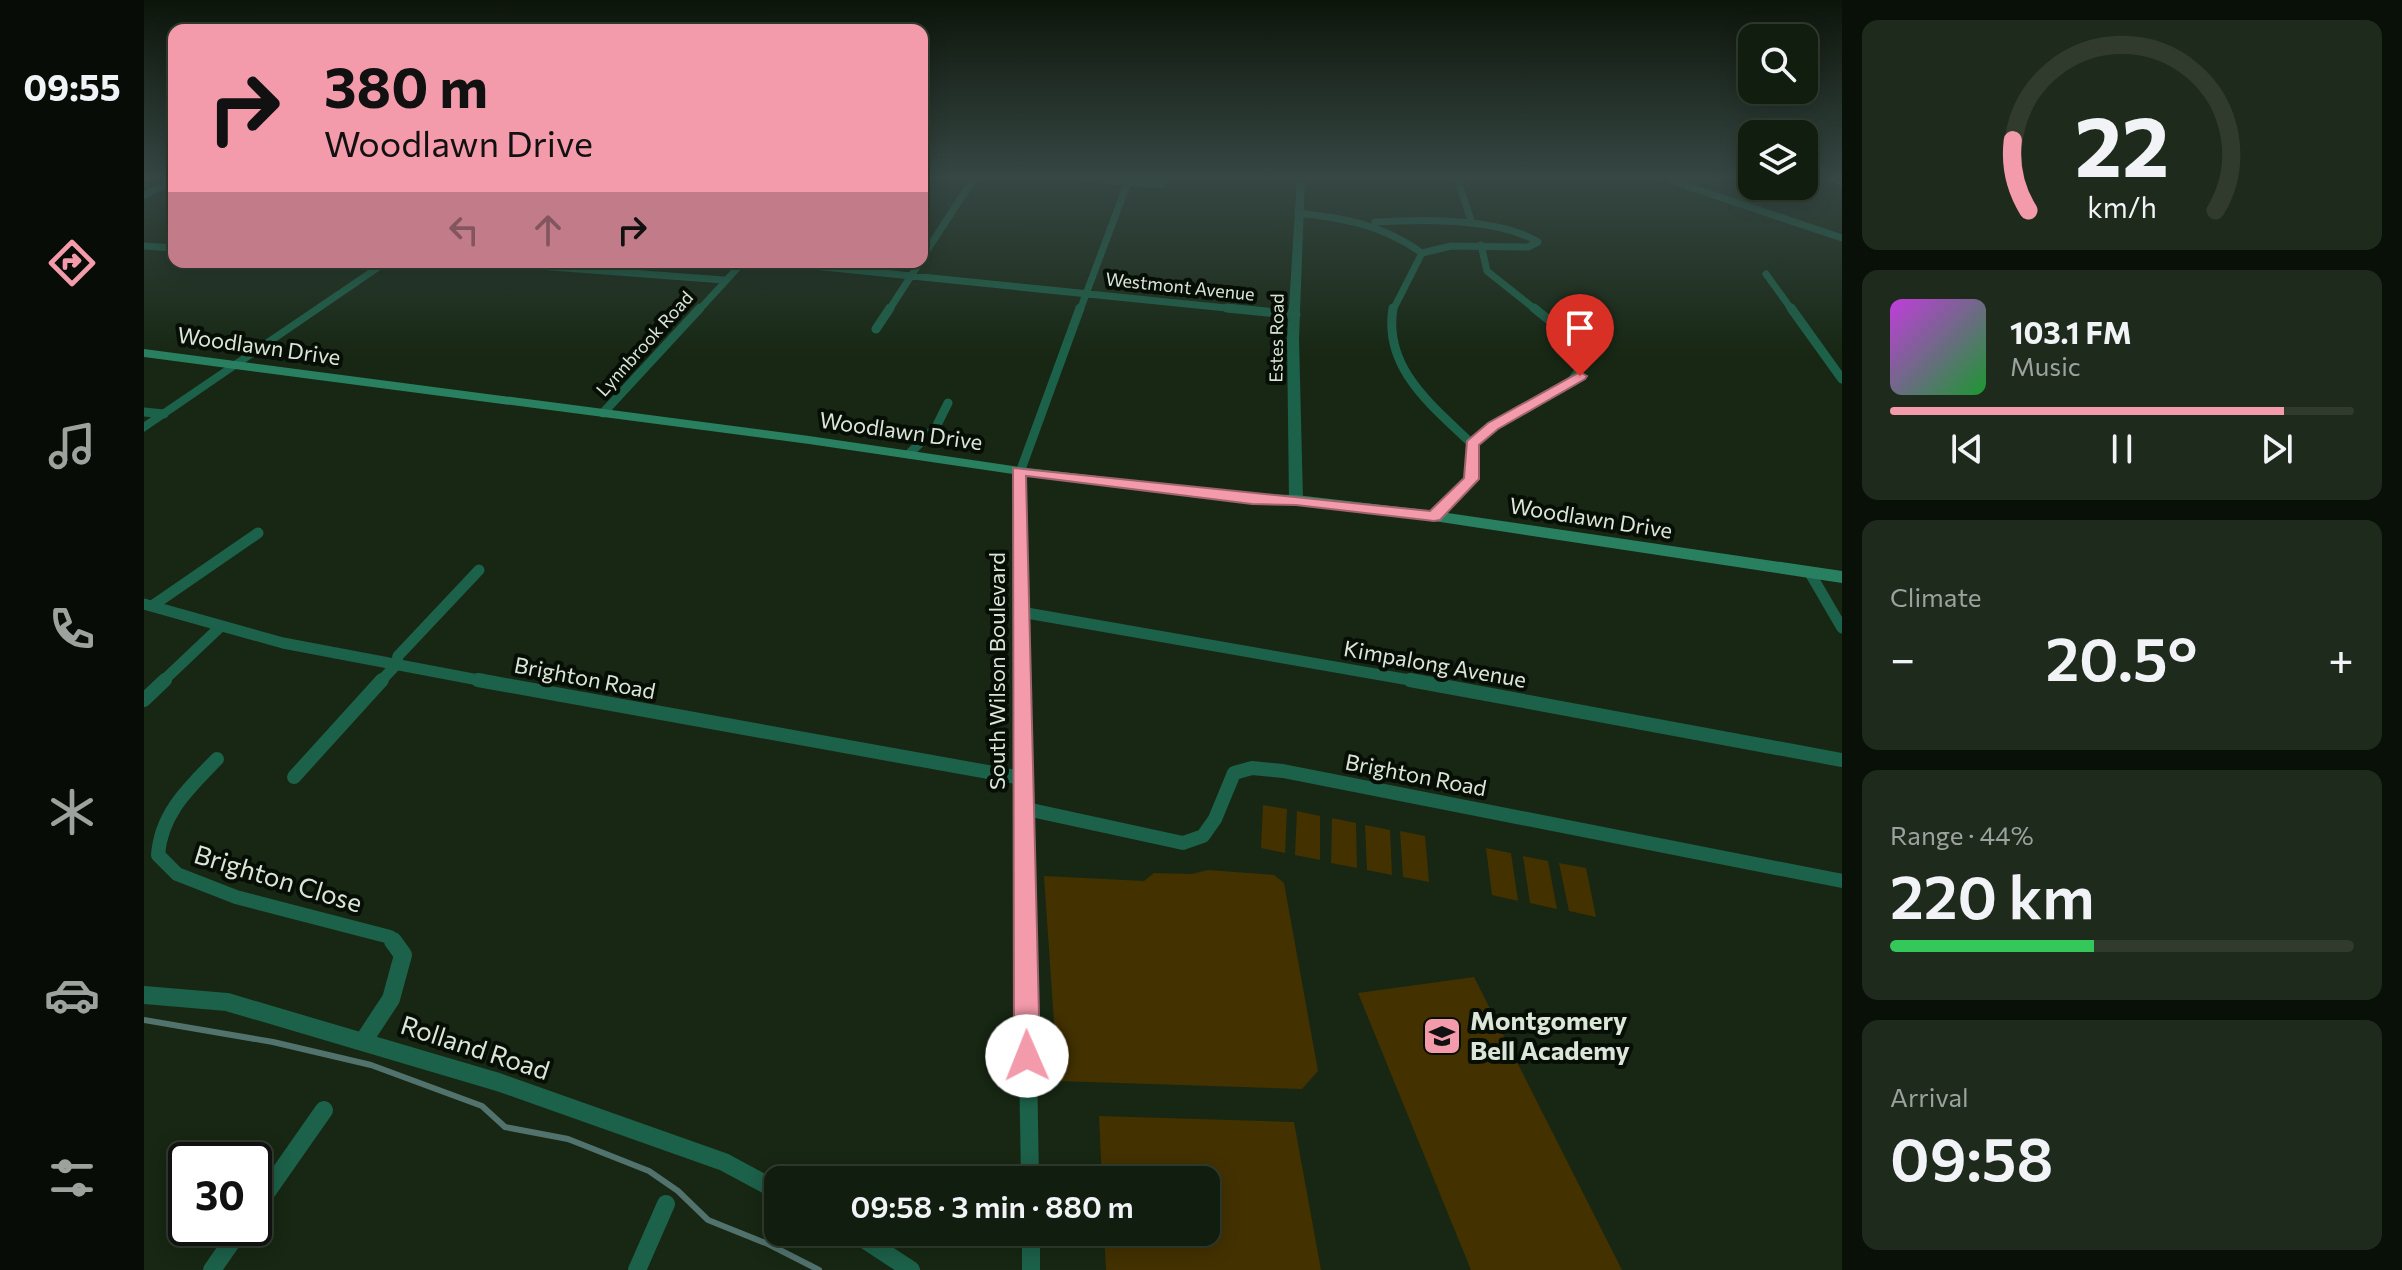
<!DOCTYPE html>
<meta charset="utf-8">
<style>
body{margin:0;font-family:Commissioner,sans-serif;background:#1e2a1c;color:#f1f3f6;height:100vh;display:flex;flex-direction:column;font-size:30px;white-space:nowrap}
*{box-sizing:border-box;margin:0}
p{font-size:26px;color:#9ca29e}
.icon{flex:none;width:44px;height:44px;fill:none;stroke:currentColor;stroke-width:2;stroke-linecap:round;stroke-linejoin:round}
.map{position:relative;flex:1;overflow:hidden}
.details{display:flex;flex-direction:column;gap:20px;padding:20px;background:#091008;width:560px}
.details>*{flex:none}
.top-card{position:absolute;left:24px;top:24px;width:760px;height:244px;border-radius:16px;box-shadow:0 4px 20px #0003,0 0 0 2px #303b2e;background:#f39aab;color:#111;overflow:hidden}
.fabs{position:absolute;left:1594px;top:24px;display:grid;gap:16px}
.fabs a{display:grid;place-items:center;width:80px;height:80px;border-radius:16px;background:#111d0e;box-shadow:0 4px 20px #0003,0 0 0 2px #303b2e;font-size:40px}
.speed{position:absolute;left:24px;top:1142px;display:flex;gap:16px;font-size:40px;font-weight:700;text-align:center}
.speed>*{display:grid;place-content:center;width:104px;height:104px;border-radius:50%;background:#111d0e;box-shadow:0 4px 20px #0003,0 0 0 2px #303b2e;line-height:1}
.speed .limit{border:4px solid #111;border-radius:12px;background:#fff;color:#111}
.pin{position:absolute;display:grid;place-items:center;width:68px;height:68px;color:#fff;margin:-82px -34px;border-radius:50% 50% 50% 0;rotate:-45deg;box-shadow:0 0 8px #0007}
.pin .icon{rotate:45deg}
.me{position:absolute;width:88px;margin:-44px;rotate:359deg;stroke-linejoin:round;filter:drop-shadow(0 0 6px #0008)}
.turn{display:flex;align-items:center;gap:28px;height:168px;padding:0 24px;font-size:36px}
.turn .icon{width:104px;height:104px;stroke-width:2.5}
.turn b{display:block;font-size:56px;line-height:68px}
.lanes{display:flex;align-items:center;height:76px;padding:0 24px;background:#0003;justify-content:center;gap:40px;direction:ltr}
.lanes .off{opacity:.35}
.big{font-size:60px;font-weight:600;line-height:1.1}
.details .tile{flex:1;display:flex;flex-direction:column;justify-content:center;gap:12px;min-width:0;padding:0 28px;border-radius:16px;background:#1e2a1c}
.details .dial{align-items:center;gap:0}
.dial svg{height:208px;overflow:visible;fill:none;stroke:#303b2e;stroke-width:7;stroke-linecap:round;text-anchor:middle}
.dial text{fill:#f1f3f6;stroke:none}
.song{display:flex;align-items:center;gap:24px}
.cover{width:96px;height:96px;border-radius:12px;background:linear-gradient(135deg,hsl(290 70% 55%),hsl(130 70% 35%))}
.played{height:8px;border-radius:4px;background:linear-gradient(90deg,#f39aab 85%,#303b2e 85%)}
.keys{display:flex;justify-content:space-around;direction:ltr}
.heat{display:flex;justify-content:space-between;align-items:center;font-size:44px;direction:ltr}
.charge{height:12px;border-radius:6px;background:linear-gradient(90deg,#34c759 44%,#303b2e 0)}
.trip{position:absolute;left:620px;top:1166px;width:456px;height:80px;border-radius:16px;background:#111d0e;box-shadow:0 4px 20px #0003,0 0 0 2px #303b2e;font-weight:600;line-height:80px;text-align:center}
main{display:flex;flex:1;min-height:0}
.dock{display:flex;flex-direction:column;width:144px;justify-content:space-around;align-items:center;background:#070c06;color:#9ca29e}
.dock .icon{width:56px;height:56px}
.dock .on{color:#f39aab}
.dock b{font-size:36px;color:#f1f3f6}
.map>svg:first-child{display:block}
.green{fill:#433100}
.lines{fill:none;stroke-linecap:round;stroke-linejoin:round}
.stream{stroke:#52726d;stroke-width:6}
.minor-far4{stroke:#1c6149;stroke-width:7}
.minor-far3{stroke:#1c6149;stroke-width:9}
.minor-far2{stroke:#1c6149;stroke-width:11}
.minor-far1{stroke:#1c6149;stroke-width:14}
.minor{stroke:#1c6149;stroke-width:18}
.tertiary{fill:#1c6149;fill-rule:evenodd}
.secondary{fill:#298061;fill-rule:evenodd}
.primary{fill:#1e9a72;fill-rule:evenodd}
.route{fill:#f39aab;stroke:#9e646f;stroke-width:2}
.labels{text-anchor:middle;stroke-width:8;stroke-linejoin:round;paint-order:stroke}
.far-street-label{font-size:18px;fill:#dbe5d8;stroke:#070e06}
.street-label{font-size:22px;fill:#dbe5d8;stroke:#070e06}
.near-street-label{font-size:26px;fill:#dbe5d8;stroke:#070e06}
.near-poi-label{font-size:26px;font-weight:bold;fill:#dbe5d8;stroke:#070e06;text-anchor:start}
</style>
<main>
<nav class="dock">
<b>09:55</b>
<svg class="icon on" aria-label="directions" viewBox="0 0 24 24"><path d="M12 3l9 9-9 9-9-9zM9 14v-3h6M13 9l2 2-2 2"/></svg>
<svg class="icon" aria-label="music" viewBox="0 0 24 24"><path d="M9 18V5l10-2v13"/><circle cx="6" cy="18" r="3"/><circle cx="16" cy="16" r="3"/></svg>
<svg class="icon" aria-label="phone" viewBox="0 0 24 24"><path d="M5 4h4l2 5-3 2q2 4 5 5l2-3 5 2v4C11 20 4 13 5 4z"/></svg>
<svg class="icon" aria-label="climate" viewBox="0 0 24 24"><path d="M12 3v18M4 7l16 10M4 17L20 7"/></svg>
<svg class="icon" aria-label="car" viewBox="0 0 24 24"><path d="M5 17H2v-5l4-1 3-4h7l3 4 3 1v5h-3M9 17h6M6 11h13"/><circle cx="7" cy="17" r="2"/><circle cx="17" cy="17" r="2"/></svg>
<svg class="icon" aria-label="filters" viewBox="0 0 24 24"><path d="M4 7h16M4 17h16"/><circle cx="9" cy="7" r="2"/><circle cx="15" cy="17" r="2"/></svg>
</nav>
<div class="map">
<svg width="1698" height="1270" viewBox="0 0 1698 1270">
<rect width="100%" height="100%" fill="#172713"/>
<path class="green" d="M 1119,805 L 1143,809 L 1141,853 L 1117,848 Z
M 1153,811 L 1176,816 L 1176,860 L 1151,855 Z
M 1188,818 L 1212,823 L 1213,868 L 1187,863 Z
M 1221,825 L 1246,830 L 1248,875 L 1223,870 Z
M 1256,831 L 1281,836 L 1285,882 L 1259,877 Z
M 1342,848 L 1367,853 L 1374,901 L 1348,895 Z
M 1379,856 L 1404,861 L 1413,909 L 1386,903 Z
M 1415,863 L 1442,868 L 1452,917 L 1425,911 Z
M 1064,870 L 1130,875 L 1140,883 L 1174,1071 L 1158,1089 L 914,1081 L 900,876 L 1000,881 L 1010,873 L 1048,874 Z
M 1330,977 L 1478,1270 L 1327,1270 L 1214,993 Z
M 955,1116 L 1150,1122 L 1177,1270 L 962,1270 L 960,1232 L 1062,1232 L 1062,1180 L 958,1180 Z"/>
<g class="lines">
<path class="stream" d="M 0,1020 L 129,1042 L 227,1065 L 338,1106 L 361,1127 L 424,1139 L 505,1171 L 534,1191 L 564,1220 L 624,1244 L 675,1270"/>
<path class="minor-far4" d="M 938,178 L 1017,185 L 1020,178
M 1313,178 L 1328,223
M 1519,178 L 1698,238
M 0,195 L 30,180
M 1154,213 C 1200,218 1239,225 1278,253 L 1249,310
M 1231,222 C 1278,219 1353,217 1394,242 L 1384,247 L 1307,246 L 1278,253
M 1337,245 L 1343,271 L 1392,310
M 0,246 L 30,248
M 778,258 L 830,178
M 196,262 L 239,265
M 341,262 L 580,280
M 630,262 L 1102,310
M 1622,274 L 1648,310
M 555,310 L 599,262
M 745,310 L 776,262
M 936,310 L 984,182"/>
<path class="minor-far3" d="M 1083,308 L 1152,315
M 1249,308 C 1239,369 1289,406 1328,444
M 1647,308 L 1698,379
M 732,329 L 746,308
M 0,412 L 20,414
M 459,413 L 556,308
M 765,454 L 792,427 L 804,403
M 875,475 L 936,308
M 1327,475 L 1328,444 L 1348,426 L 1425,384 L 1442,362 L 1430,340 L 1390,308"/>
<path class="minor-far2" d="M 875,473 L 878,682
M 1290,516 L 1327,479 L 1327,473
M 1666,573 L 1698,628
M 0,604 L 139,643 L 345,682
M 8,606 L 114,533
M 877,612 L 1277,682
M 18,682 L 75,628
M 236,682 L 252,665 L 254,656 L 335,570"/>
<path class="minor-far1" d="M 334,680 L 877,778
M 878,680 L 882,943
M 1266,680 L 1698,760
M 0,700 L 21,680
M 73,759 C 45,788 17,813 14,855 L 33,874 L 92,897 L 246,937 L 250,943
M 150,777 L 238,680
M 878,808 L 1039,843 L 1059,836 L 1071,819 L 1090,773 L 1108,768 L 1139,771 L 1698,881"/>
<path class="minor" d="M 882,941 L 886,1180
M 0,995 L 83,1002 L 354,1082 L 580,1162 L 634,1191
M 220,1040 L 247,999 L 259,955 L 249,941
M 110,1210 L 180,1110
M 709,1232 L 767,1270
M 887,1232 L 887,1270
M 68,1270 L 97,1228
M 493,1270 L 522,1204"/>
<path class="tertiary" d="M 1153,178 L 1161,178 L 1155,339 L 1159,500 L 1152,504 L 1145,500 L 1143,339 Z
M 236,262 L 248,262 L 0,432 L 0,422 Z"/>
<path class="secondary" d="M 0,349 L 665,436 L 875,467 L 1108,494 L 1152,495 L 1290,511 L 1698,571 L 1698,583 L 1290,521 L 1152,505 L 1108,504 L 875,475 L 665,444 L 0,357 Z"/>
<path class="primary" d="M 1679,178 L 1698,179 L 1698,185 L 1680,180 Z"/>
</g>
<linearGradient id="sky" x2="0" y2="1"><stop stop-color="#0d150a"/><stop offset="0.5" stop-color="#364744"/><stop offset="1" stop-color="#364744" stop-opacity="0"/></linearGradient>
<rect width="1698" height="356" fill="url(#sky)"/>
<path class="route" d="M 1436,372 L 1443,376 L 1441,379 L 1354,429 L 1335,445 L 1335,479 L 1296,520 L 1290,521 L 1152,505 L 1108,504 L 882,476 L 896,1056 L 892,1065 L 883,1069 L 874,1065 L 870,1056 L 869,468 L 1286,511 L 1320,478 L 1323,441 L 1344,423 Z"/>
<defs>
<symbol id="school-square" viewBox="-11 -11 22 22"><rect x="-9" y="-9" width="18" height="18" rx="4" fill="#f39aab" stroke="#070e06"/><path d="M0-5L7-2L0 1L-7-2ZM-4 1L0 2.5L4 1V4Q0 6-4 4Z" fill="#111"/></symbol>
</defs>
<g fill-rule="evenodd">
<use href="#school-square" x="1276" y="1014" width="44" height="44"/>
</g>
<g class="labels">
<g class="far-street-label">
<text transform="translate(1036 287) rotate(6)" y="6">Westmont Avenue</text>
<text transform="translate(1133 338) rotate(-89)" y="6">Estes Road</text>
<text transform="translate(501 344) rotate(-48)" y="6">Lynnbrook Road</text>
</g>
<g class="street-label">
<text transform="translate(115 346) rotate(8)" y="8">Woodlawn Drive</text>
<text transform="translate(757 431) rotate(8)" y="8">Woodlawn Drive</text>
<text transform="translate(1447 518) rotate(9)" y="8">Woodlawn Drive</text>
<text transform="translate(1291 664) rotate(10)" y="8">Kimpalong Avenue</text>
<text transform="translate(853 671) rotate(-90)" y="8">South Wilson Boulevard</text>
<text transform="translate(441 678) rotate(11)" y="8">Brighton Road</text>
<text transform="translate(1272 775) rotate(11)" y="8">Brighton Road</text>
</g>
<g class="near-street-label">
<text transform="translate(134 879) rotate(17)" y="9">Brighton Close</text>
<text transform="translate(331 1048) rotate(18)" y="9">Rolland Road</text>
</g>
<g class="near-poi-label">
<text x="1326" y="1030">Montgomery<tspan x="1326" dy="30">Bell Academy</tspan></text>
</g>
</g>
</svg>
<div class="fabs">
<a><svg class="icon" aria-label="search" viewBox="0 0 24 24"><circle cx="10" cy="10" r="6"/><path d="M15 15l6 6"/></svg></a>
<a><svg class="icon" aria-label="layers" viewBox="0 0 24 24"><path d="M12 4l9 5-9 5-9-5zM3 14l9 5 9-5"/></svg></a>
</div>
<div class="speed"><div class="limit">30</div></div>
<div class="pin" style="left:1436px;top:376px;background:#d93025"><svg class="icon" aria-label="arrive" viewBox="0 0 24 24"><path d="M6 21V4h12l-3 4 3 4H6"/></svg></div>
<svg class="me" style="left:883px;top:1056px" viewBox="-20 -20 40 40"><circle r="19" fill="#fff"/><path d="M0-13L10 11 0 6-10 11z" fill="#f39aab"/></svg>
<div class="trip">09:58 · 3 min · 880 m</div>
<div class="top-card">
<div class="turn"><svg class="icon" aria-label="right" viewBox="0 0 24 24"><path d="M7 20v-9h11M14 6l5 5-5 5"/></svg><div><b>380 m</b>Woodlawn Drive</div></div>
<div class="lanes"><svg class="icon off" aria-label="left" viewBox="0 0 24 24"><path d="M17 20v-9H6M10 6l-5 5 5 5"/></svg><svg class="icon off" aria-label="ahead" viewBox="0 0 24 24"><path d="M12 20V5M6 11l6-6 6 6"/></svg><svg class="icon" aria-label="right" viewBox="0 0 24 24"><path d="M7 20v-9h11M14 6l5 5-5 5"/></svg></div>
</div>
</div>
<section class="details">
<div class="tile dial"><svg viewBox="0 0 100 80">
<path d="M14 69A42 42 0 1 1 86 69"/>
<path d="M14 69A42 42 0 0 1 8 42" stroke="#f39aab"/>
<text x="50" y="56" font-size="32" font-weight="700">22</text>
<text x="50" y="72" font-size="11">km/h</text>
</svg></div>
<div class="tile">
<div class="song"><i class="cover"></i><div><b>103.1 FM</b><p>Music</p></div></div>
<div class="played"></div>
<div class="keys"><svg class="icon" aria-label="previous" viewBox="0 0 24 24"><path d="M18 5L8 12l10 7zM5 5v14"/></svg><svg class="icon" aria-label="pause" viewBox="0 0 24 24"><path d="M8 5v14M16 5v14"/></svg><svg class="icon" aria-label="next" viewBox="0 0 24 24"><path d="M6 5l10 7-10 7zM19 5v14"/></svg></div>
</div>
<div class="tile"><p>Climate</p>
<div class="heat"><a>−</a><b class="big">20.5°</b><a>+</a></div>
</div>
<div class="tile"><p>Range · 44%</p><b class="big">220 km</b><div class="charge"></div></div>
<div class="tile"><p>Arrival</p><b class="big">09:58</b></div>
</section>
</main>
